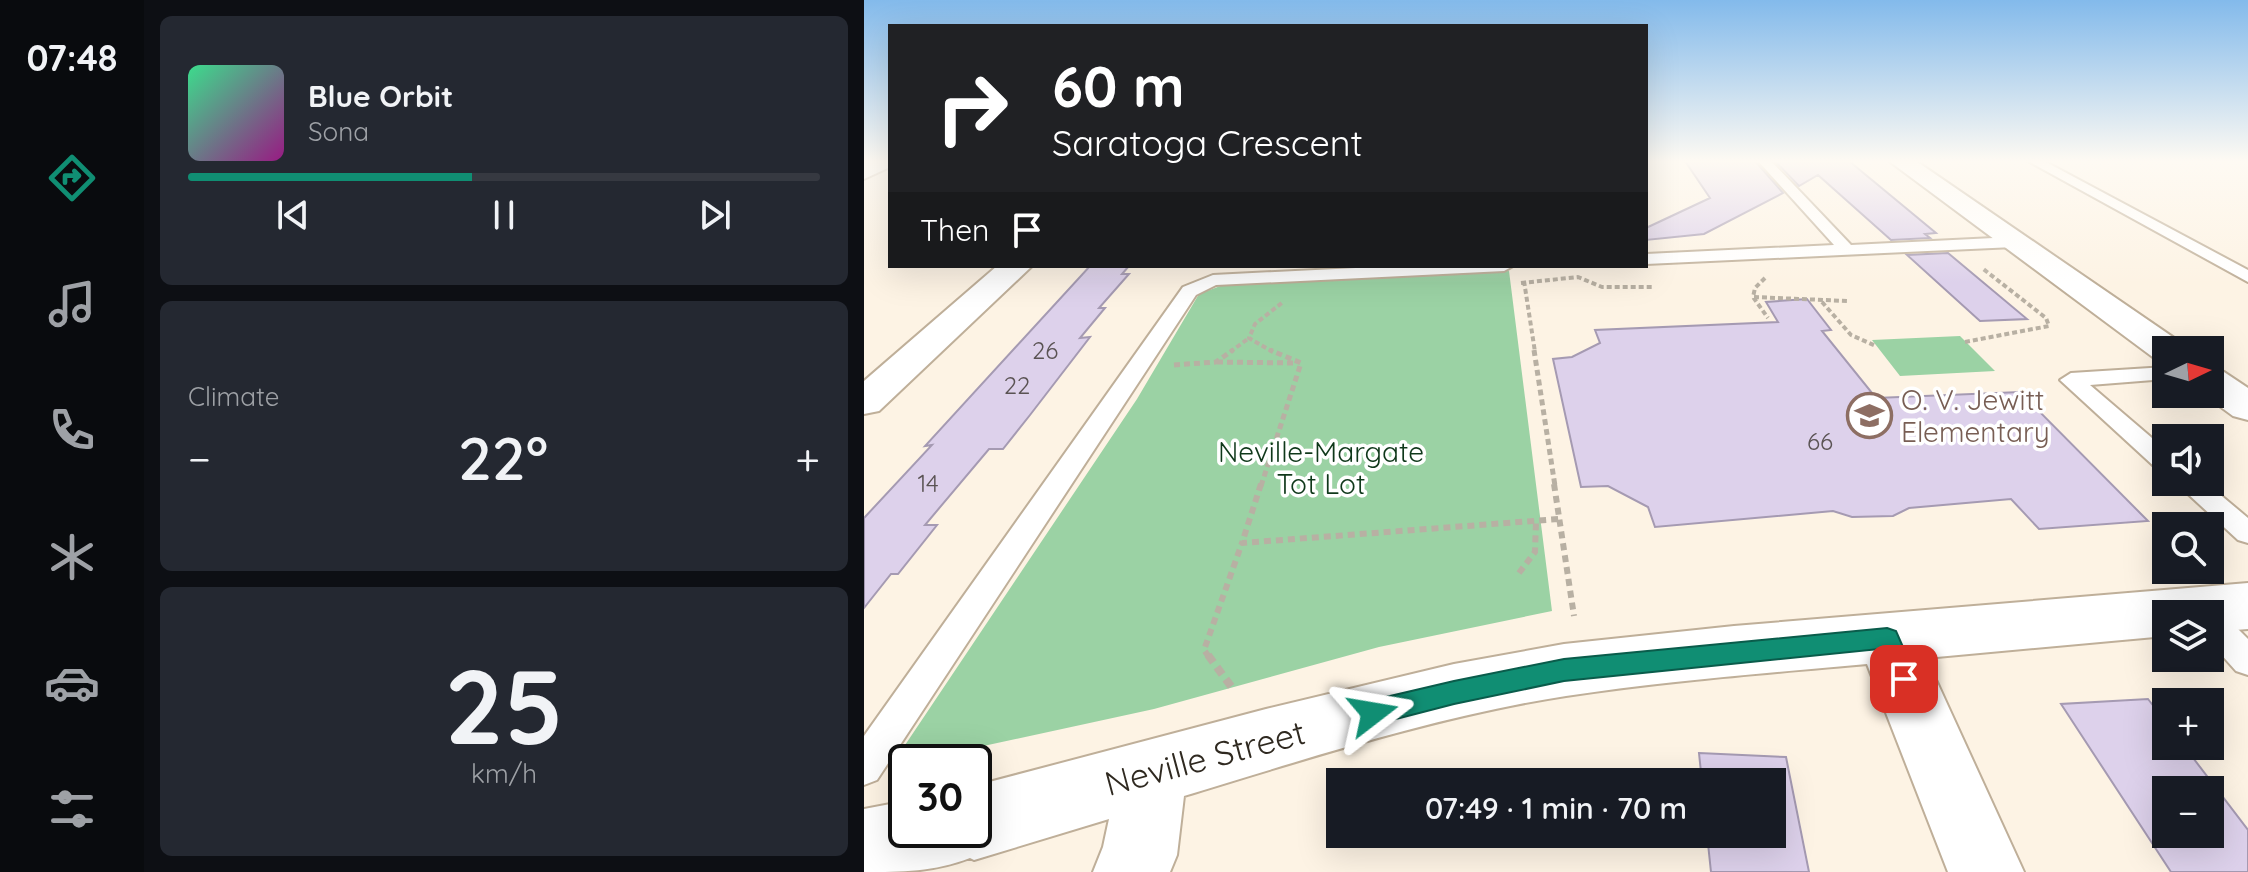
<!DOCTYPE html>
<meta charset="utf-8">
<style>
body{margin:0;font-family:Quicksand,sans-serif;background:#242831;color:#f1f3f6;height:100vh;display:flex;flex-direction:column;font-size:30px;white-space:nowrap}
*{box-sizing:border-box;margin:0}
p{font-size:26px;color:#9ea1a6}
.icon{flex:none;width:44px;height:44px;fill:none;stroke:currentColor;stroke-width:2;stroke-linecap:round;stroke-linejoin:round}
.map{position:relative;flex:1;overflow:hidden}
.side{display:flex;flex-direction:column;gap:16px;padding:16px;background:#0d0f14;width:720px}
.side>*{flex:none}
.hud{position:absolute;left:24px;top:24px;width:760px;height:244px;border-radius:0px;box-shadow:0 8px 32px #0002;background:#202124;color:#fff;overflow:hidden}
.needle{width:52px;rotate:85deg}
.fabs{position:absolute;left:1288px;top:336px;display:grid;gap:16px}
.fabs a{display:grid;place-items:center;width:72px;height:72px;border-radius:0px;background:#171b24;box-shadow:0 8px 32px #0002;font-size:40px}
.speed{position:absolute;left:24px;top:744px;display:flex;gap:16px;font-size:40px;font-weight:700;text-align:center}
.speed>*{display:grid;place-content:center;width:104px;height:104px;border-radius:50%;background:#171b24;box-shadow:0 8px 32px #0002;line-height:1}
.speed .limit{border:4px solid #111;border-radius:12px;background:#fff;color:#111}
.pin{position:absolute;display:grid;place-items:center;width:68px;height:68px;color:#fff;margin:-34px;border-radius:16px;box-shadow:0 4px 12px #0006}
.me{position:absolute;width:88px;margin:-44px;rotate:76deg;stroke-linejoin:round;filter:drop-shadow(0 0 6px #0008)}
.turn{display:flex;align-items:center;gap:28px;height:168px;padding:0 32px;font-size:36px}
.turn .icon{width:104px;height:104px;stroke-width:2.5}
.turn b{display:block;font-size:56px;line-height:68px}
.then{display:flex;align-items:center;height:76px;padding:0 32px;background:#0003;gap:16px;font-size:30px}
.big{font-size:60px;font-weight:600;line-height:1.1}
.side .tile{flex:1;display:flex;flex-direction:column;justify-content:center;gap:12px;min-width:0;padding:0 28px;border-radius:12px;background:#242831}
.side .dial{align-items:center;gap:0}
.dial b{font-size:104px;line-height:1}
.song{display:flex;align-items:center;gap:24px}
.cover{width:96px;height:96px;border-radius:12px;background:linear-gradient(135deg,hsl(150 70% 55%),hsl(310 70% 35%))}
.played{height:8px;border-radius:4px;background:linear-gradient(90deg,#108e73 45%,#363941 45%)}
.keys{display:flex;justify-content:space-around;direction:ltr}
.heat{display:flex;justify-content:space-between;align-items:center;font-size:44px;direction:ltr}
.trip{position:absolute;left:462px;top:768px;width:460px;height:80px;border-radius:0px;background:#171b24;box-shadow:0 8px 32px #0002;font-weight:600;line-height:80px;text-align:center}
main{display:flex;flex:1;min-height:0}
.tab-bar{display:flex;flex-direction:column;width:144px;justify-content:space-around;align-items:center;background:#090b0e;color:#9ea1a6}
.tab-bar .icon{width:56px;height:56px}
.tab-bar .active{color:#108e73}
.tab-bar b{font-size:36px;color:#f1f3f6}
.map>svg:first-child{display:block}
.green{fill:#9bd2a4}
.building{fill:#ddd1eb;stroke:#a59ab2;stroke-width:2;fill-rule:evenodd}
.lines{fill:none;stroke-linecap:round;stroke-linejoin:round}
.lane-casing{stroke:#bfaf99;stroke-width:4}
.street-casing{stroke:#bfaf99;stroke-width:4}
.path-far3{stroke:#b8b0a3;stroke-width:4;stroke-dasharray:5 3;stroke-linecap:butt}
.path-far2{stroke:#b8b0a3;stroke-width:5;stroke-dasharray:6 4;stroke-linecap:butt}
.path-far1{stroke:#b8b0a3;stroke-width:6;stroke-dasharray:7 5;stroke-linecap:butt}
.path{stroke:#b8b0a3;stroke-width:8;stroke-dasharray:9 6;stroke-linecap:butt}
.lane{fill:#fff;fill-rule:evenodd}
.street{fill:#fff;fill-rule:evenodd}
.route{fill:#108e73;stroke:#0a5c4b;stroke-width:2}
.labels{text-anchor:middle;stroke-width:7;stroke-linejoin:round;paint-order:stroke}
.number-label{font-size:24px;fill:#5a5353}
.education-label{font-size:28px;fill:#785e54;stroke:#fff;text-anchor:start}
.park-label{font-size:28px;fill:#0f381a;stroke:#fff}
.near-street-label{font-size:34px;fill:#2f2920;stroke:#fff}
</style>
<main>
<nav class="tab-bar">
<b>07:48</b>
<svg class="icon active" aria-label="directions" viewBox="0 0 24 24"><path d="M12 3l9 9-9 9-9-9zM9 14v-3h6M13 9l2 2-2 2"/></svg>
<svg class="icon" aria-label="music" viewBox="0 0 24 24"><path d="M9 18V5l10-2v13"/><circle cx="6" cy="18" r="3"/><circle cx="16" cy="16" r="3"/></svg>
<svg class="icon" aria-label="phone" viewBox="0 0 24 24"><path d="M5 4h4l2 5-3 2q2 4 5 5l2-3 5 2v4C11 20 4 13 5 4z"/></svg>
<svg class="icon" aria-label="climate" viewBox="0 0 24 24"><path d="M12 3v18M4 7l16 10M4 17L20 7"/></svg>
<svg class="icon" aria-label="car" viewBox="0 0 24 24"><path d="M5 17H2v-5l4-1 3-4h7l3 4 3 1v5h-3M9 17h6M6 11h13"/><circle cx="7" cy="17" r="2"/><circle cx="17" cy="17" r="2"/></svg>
<svg class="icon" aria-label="filters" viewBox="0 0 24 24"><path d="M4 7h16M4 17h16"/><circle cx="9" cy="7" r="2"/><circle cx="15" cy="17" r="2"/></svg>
</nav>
<section class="side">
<div class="tile">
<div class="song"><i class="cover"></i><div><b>Blue Orbit</b><p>Sona</p></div></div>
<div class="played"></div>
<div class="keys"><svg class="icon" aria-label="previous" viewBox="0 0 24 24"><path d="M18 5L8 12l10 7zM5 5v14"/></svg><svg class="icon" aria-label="pause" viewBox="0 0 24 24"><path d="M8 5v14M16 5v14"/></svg><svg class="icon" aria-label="next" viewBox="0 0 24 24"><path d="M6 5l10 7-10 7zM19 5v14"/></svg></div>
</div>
<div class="tile"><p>Climate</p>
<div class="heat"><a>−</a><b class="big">22°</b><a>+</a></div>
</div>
<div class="tile dial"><b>25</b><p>km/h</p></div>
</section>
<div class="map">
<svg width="1384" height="872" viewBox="0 0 1384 872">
<rect width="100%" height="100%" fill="#fdf3e4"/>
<path class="green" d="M 645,271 L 688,611 L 515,647 L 290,709 L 27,766 L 273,399 L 335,294 L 359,285 Z
M 1096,336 L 1131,371 L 1036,376 L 1008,340 Z"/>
<path class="building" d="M 821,161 L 891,161 L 919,193 L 840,234 L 782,240 L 782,228 L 846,198 Z
M 911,161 L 985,161 L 1072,233 L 1061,234 L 1066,238 L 1027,240 L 954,175 L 935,186 Z
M 1084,253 L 1163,319 L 1116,321 L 1043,255 Z
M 226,266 L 265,266 L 258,274 L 265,274 L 235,308 L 241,308 L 216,338 L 226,337 L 166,415 L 139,449 L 125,449 L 61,525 L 73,525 L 34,574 L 27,574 L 0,608 L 0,518 L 68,445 L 61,446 Z
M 943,299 L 967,330 L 958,331 L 1012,398 L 1156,392 L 1284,521 L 1175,529 L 1147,499 L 1045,508 L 1029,516 L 988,517 L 969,511 L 791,527 L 784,507 L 744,486 L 717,487 L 689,359 L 708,357 L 736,343 L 731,330 L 914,322 L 902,302 Z
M 1284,699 L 1302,722 L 1302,746 L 1320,746 L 1384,830 L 1384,872 L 1307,872 L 1197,704 ZM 1302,790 L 1346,790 L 1346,834 L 1302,834 Z
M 835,753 L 922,757 L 945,872 L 847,872 L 843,834 L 908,834 L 908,782 L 838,782 Z"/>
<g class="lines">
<defs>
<path id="lane" d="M 894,161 L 907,161 L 987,245 L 1150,237 L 1158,242 L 1150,247 L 782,264 L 782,254 L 970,245 Z
M 1164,161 L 1180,161 L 1384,270 L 1384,282 Z
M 532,266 L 649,266 L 640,271 L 352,285 L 332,295 L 13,780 L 0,785 L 0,736 L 319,287 L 349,275 Z
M 1302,367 L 1302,379 L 1226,385 L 1302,450 L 1302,471 L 1293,469 L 1196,380 L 1207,373 Z
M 1311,482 L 1341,482 L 1384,518 L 1384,543 L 1374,540 Z
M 1346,608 L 1357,612 L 1384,639 L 1384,675 L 1372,671 L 1346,642 L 1346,614 L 1334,614 Z"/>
<path id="street" d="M 26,161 L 26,167 L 0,179 L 0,162 Z
M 1025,161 L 1052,161 L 1316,342 L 1322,350 L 1302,350 L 1302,361 L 1290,358 Z
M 133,266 L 168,266 L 15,411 L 0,414 L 0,381 Z
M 1346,368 L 1360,372 L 1384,388 L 1384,420 L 1369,416 L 1339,394 L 1346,394 Z
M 1384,583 L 1384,629 L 1346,632 L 1346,614 L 1302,614 L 1302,636 L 1062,658 L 1160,872 L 1084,872 L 1003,664 C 903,673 802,681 702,696 C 577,715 442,759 320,796 L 313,855 L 306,872 L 229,872 L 239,847 L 245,819 L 110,860 L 106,858 C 70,872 38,872 0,872 L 0,809 L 42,801 L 42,830 L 110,830 L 110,786 L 402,709 L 590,664 L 700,644 L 870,626 Z"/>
</defs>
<use href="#lane" class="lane-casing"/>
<use href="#street" class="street-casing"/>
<path class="path-far3" d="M 901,278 L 891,288 L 889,297 L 904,318
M 660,281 L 671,352
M 657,283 L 714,277 L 738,287 L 789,287
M 890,297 L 983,301
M 958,302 L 987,335 L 1012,346
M 1101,342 L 1185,326 L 1182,318 L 1118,268
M 366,352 L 385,338
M 409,352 L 385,338 L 391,324 L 419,302"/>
<path class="path-far2" d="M 670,350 L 691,486
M 353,362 L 431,363
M 310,365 L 352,362 L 369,350
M 397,486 L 437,363 L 406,350"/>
<path class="path-far1" d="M 397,484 L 378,543 L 695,519
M 690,484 L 710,616
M 655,573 L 671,552 L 672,521
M 345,657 L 340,650 L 378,543"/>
<path class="path" d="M 344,655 L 369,689"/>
<use href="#lane" class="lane"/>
<use href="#street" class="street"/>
</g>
<linearGradient id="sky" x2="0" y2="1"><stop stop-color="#83baeb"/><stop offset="0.57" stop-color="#fefaf3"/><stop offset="1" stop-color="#fefaf3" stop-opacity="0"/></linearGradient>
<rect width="1384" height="283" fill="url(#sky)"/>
<path class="route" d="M 1023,628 L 1032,631 L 1053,679 L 1049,687 L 1040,690 L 1031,687 L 1015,649 L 700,681 L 590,704 L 509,725 L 500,721 L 496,713 L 500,704 L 509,700 L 590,681 L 700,659 Z"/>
<defs>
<symbol id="school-ring" viewBox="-11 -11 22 22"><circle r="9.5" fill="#fff" stroke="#8d6e63" stroke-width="1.5"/><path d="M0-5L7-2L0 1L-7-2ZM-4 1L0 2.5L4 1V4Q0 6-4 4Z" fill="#8d6e63"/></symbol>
</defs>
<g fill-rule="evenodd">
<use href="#school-ring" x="980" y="390" width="51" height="51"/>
</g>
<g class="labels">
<g class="number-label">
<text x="181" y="359">26</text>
<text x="153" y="394">22</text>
<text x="956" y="450">66</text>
<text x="64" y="492">14</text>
</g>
<g class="education-label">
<text x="1037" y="410">O. V. Jewitt<tspan x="1037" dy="32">Elementary</tspan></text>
</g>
<g class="park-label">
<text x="457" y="462">Neville-Margate<tspan x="457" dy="32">Tot Lot</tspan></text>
</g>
<g class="near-street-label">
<text transform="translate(341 758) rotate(-15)" y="12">Neville Street</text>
</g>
</g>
</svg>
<div class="fabs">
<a><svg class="needle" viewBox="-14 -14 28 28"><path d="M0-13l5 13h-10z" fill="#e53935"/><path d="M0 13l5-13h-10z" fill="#9ea1a6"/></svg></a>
<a><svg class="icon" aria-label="sound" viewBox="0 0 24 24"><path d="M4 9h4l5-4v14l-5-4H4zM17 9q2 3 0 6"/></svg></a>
<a><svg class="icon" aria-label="search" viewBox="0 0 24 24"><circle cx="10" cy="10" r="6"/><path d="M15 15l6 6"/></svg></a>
<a><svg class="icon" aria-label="layers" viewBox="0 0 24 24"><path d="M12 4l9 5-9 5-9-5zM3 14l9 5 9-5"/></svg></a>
<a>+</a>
<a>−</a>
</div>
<div class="speed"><div class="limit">30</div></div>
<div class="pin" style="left:1040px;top:679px;background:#d93025"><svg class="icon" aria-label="arrive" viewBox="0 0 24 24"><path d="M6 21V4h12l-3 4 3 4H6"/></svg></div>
<svg class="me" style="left:509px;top:713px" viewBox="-20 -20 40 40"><path d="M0-17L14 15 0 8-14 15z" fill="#108e73" stroke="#fff" stroke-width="4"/></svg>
<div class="trip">07:49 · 1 min · 70 m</div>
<div class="hud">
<div class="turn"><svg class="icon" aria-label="right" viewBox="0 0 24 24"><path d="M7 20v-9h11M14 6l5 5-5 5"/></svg><div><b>60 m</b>Saratoga Crescent</div></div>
<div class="then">Then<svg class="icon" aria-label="arrive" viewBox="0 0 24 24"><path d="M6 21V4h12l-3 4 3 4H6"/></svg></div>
</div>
</div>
</main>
